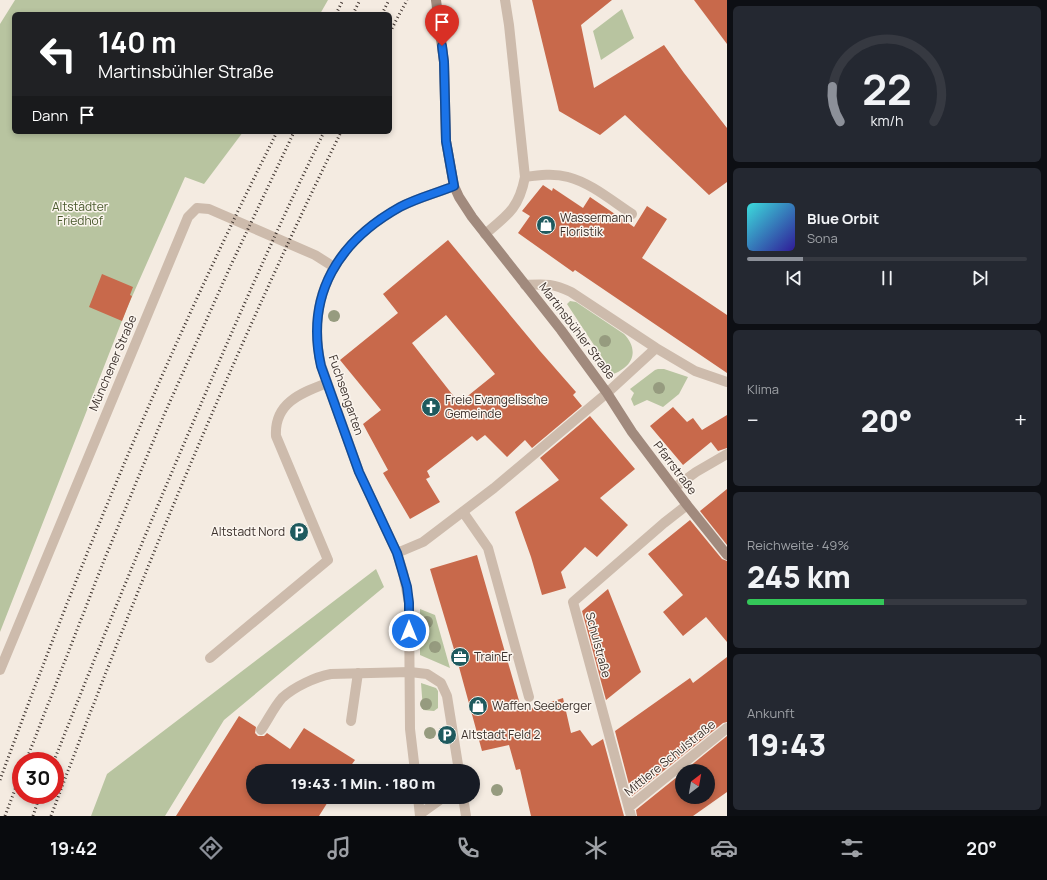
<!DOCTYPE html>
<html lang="de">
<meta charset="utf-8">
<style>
body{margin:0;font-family:Manrope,sans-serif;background:#242831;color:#f1f3f6;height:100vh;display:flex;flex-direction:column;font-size:15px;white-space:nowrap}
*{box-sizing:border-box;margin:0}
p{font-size:13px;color:#9ea1a6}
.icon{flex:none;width:22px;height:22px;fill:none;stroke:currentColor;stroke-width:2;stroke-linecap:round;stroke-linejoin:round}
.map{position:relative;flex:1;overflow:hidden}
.drawer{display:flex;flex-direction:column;gap:6px;padding:6px;background:#0d0f14;width:320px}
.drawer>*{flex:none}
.banner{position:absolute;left:12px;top:12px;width:380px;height:122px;border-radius:6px;box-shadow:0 2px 6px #0003;background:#202124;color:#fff;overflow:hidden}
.needle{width:26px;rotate:31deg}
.tools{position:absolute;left:675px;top:764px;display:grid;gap:8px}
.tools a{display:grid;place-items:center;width:40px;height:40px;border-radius:50%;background:#171b24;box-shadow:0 2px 6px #0003;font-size:20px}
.speed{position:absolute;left:12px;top:752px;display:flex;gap:8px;font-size:20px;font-weight:700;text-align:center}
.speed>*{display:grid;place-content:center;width:52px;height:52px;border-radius:50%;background:#171b24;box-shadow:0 2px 6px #0003;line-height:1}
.speed .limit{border:6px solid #d22;background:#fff;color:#111}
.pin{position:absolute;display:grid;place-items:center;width:34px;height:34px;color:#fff;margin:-41px -17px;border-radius:50% 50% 50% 0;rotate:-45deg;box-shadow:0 0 4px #0007}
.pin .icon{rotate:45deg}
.me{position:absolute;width:44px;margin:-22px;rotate:0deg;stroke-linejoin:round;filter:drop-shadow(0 0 3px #0008)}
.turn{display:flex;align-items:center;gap:14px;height:84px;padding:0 20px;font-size:18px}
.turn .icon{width:52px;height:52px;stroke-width:2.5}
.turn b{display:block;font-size:28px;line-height:34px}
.then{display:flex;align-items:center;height:38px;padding:0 20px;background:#0003;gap:8px;font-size:15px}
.big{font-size:30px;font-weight:800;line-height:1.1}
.drawer .widget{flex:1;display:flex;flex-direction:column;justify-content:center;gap:6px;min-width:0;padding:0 14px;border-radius:6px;background:#242831}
.drawer .dial{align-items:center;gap:0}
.dial svg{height:104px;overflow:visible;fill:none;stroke:#363941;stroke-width:7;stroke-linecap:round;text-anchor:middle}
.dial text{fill:#f1f3f6;stroke:none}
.song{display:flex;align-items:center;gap:12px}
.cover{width:48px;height:48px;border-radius:6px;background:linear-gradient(135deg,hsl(180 70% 55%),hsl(250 70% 35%))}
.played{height:4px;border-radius:2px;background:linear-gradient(90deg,#8c9099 20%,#363941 20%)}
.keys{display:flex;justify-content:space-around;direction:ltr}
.heat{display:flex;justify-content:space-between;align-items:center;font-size:22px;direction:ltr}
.charge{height:6px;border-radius:3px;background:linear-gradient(90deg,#34c759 49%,#363941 0)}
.trip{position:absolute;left:246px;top:764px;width:234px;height:40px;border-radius:20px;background:#171b24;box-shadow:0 2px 6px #0003;font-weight:800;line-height:40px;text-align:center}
.tab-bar{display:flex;height:64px;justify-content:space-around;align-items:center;background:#090b0e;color:#9ea1a6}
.tab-bar .icon{width:28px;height:28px}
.tab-bar .selected{color:#8c9099}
.tab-bar b{font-size:18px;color:#f1f3f6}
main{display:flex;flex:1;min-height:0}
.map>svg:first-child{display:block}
.green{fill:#b8c4a0}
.building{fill:#c8694b;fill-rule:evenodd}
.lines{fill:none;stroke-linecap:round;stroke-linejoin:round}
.lane{stroke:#cdbbac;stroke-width:10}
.street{stroke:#cdbbac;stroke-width:10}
.secondary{stroke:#a18a7d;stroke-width:10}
.rail{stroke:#3b302b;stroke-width:3;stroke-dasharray:1 3;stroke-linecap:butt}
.tree{fill:#969b7f}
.route-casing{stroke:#114b97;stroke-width:10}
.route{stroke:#1a73e8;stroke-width:7}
.labels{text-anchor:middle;stroke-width:3;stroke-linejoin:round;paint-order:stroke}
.park-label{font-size:12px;fill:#4a5a2e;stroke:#fbf5ee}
.poi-label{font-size:12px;fill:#3b302b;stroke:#fbf5ee;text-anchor:start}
.street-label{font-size:12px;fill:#3b302b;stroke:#fbf5ee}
</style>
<main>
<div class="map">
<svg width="727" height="816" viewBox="0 0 727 816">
<rect width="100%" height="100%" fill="#f4ebe1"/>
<path class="green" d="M 15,0 L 328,0 L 320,14 L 14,14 L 14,132 L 243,132 L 204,184 L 185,177 L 127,308 L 0,632 L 0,24 Z
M 622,9 L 634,38 L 601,60 L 593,31 Z
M 570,301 L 576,302 L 624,334 C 634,344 637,358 624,368 C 620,371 617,373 613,374 L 567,304 Z
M 658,369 L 664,369 L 688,377 L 679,394 L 663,407 L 647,400 L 634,406 L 631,399 L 634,393 L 630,389 L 655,370 Z
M 376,569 L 384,587 L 224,720 L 165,816 L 91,816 L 107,774 Z
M 420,609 L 435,615 L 450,668 L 420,655 Z
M 421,683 L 436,688 L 438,691 L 438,708 L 434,711 L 423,710 Z"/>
<path class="building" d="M 532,0 L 612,0 L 581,25 L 594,88 L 664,45 L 684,73 L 727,128 L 727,182 L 709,195 L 625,115 L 600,135 L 559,111 Z
M 694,0 L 727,0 L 727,44 Z
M 543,185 L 552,191 L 553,188 L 583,208 L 590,197 L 634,227 L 647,206 L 667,219 L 642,258 L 727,315 L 727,373 L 575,270 L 573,272 L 518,233 L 530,216 L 522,211 Z
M 448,240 L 540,351 L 576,392 L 573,395 L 582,406 L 532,448 L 525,440 L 507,457 L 485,435 L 477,441 L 472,436 L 427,471 L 430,477 L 426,479 L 440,502 L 410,519 L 383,473 L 388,470 L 363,424 L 381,410 L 340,360 L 398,313 L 383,294 ZM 446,315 L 495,374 L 459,403 L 412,343 Z
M 102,274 L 133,287 L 130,295 L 132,296 L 122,321 L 89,307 Z
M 673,407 L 687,422 L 693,418 L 702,430 L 727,415 L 727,448 L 718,451 L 711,442 L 683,465 L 650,426 Z
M 590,416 L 635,469 L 600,498 L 628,525 L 597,557 L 585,547 L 561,572 L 566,588 L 542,595 L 531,557 L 515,512 L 559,480 L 540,458 Z
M 727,489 L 727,545 L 700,511 Z
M 690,520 L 722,559 L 727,561 L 727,642 L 706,617 L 683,636 L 663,612 L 683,595 L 648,554 Z
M 477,555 L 522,711 L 563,698 L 571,733 L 580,730 L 592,746 L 603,739 L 624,816 L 531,816 L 520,769 L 516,770 L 509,745 L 482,751 L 456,656 L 430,569 Z
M 608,589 L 641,672 L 606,700 L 582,611 Z
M 727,657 L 727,722 L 723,723 L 632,796 L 615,731 L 690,678 L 693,683 Z
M 239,716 L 256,727 L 255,733 L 258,736 L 264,736 L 267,733 L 290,749 L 304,728 L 355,760 L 347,771 L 253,771 L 253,797 L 331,797 L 319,816 L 176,816 Z
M 727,736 L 727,792 L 693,816 L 637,816 L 636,810 L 682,773 L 682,797 L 708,797 L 708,771 L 684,771 Z"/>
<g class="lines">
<path class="lane" d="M 505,0 L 509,25 L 525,177 C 539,175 554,173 568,177 C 591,183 612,201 632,214
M 485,234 C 508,215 519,208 525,177
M 463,512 L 488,548 L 529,697
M 210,658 L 328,560 L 276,436 C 274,403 301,393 327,383
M 351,721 L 358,673
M 261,730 C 268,720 274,707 282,698 C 294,687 315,677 331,674 L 410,672 L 427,674 L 441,683 L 447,696 L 459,771
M 463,797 L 466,816
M 420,814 L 444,797"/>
<path class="street" d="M 525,285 C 545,284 552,283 571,292 L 656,348 L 695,371 L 727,382
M 674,488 L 696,472 L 727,454
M 397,553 L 423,542 L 494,488 L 607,393 L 656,348
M 0,670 L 188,217 L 197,208 L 209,209 L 315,255 L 334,267
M 415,771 L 410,729 L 409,603 L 403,572 L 397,553 L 359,472 L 321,365 C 305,294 339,241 400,207 C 417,198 437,193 454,186
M 418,797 L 420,816
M 629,807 L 727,728
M 631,816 L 573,602 L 664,523 L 687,505"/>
<path class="secondary" d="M 436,0 L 444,62 L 446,141 L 454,186 L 459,197 L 472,217 L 561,330 L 607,393 L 632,432 L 687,505 L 727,555"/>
<path class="rail" d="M 336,14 L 343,0
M 353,14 L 360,0
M 382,14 L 389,0
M 390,32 L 407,0
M 26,761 L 103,563 L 164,415 L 231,265 L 294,132
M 54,761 C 100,644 148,527 198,411 C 238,317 279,224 324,132
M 0,780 C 81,559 171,342 277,132
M 5,816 L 21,774
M 33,816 L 40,795
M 51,816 C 138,584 232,355 341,132"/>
</g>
<g class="tree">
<circle cx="334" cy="316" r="6"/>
<circle cx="605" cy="341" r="6"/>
<circle cx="659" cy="388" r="6"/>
<circle cx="427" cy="622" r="6"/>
<circle cx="435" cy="647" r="6"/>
<circle cx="426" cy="704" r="6"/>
<circle cx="430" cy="733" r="6"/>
<circle cx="497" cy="790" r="6"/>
</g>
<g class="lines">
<defs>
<path id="route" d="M 409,631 L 409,603 L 407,587 L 397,553 L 359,472 L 321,366 C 305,294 339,241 400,207 C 417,198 437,193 454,186 L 446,141 L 444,62 L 442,46"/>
</defs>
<use href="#route" class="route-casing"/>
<use href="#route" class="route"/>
</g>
<defs>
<symbol id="shop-disc" viewBox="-11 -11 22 22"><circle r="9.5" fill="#1f5a5e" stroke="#fbf5ee"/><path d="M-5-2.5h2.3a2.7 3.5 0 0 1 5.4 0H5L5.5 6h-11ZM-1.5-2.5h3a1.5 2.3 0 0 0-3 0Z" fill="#fff"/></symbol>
<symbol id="church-disc" viewBox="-11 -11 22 22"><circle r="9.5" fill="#1f5a5e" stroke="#fbf5ee"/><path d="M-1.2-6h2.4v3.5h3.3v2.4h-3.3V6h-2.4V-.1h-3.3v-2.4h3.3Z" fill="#fff"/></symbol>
<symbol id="parking-disc" viewBox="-11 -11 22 22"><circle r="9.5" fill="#1f5a5e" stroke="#fbf5ee"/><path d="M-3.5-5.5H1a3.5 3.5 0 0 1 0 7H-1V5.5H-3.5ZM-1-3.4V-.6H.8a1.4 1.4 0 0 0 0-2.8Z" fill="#fff"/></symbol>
<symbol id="office-disc" viewBox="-11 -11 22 22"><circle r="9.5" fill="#1f5a5e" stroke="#fbf5ee"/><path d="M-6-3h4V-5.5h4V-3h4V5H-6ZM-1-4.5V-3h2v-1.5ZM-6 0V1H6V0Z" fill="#fff"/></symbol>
</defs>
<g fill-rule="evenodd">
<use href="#shop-disc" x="535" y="214" width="22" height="22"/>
<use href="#church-disc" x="420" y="396" width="22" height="22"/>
<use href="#parking-disc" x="288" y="521" width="22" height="22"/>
<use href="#office-disc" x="449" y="646" width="22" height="22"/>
<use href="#shop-disc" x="467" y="695" width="22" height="22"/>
<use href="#parking-disc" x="436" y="724" width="22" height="22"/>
</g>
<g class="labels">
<g class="park-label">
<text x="80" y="211">Altstädter<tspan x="80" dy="14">Friedhof</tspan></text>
</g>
<g class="poi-label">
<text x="560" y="222">Wassermann<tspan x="560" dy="14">Floristik</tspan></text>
<text x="445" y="404">Freie Evangelische<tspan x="445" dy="14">Gemeinde</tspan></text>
<text x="285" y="536" text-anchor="end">Altstadt Nord</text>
<text x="474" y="661">TrainEr</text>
<text x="492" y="710">Waffen Seeberger</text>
<text x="461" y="739">Altstadt Feld 2</text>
</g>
<g class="street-label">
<text transform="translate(577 331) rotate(53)" y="4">Martinsbühler Straße</text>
<text transform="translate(113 363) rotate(-67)" y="4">Münchener Straße</text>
<text transform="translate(346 395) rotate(71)" y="4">Fuchsengarten</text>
<text transform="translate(675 468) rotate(53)" y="4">Pfarrstraße</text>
<text transform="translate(598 645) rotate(75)" y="4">Schulstraße</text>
<text transform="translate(670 758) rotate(-39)" y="4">Mittlere Schulstraße</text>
</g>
</g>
</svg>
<div class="tools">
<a><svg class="needle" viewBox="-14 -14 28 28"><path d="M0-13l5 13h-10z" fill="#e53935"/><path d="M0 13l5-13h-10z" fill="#9ea1a6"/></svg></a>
</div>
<div class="speed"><div class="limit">30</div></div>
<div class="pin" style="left:442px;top:46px;background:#d93025"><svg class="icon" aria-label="arrive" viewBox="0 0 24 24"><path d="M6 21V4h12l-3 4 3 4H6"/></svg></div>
<svg class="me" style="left:409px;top:631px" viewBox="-20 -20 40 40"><circle r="17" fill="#1a73e8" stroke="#fff" stroke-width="3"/><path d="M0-11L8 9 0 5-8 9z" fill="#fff"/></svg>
<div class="trip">19:43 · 1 Min. · 180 m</div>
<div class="banner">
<div class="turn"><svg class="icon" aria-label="left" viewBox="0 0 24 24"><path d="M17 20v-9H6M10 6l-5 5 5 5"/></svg><div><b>140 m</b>Martinsbühler Straße</div></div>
<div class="then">Dann<svg class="icon" aria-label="arrive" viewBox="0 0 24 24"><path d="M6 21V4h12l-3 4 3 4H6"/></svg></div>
</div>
</div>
<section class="drawer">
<div class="widget dial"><svg viewBox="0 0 100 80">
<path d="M14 69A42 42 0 1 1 86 69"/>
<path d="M14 69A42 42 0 0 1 8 42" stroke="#8c9099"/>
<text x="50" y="56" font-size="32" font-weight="700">22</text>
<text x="50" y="72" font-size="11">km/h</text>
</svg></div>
<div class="widget">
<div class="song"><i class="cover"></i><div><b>Blue Orbit</b><p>Sona</p></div></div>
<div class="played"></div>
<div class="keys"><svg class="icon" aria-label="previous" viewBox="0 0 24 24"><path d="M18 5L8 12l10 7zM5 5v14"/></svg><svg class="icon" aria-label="pause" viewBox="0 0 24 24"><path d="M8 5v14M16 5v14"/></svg><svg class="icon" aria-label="next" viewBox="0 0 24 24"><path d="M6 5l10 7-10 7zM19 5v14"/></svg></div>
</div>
<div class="widget"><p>Klima</p>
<div class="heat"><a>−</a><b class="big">20°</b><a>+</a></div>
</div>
<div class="widget"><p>Reichweite · 49%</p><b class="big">245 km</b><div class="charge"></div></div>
<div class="widget"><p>Ankunft</p><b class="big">19:43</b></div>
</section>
</main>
<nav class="tab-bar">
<b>19:42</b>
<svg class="icon selected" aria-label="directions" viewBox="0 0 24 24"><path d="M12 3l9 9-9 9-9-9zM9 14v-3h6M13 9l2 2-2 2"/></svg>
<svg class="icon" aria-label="music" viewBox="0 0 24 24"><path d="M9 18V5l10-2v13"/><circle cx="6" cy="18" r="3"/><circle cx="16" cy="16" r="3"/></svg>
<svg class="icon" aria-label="phone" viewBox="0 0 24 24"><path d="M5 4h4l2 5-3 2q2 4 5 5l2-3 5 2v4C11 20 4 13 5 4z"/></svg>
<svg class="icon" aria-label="climate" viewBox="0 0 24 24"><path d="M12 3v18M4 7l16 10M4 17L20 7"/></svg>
<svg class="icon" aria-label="car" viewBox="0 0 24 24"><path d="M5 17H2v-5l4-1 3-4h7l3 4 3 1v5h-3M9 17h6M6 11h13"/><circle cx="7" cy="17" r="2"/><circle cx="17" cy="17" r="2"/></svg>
<svg class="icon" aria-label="filters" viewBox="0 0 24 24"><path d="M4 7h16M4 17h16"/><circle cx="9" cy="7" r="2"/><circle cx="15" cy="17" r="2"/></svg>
<b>20°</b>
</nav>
